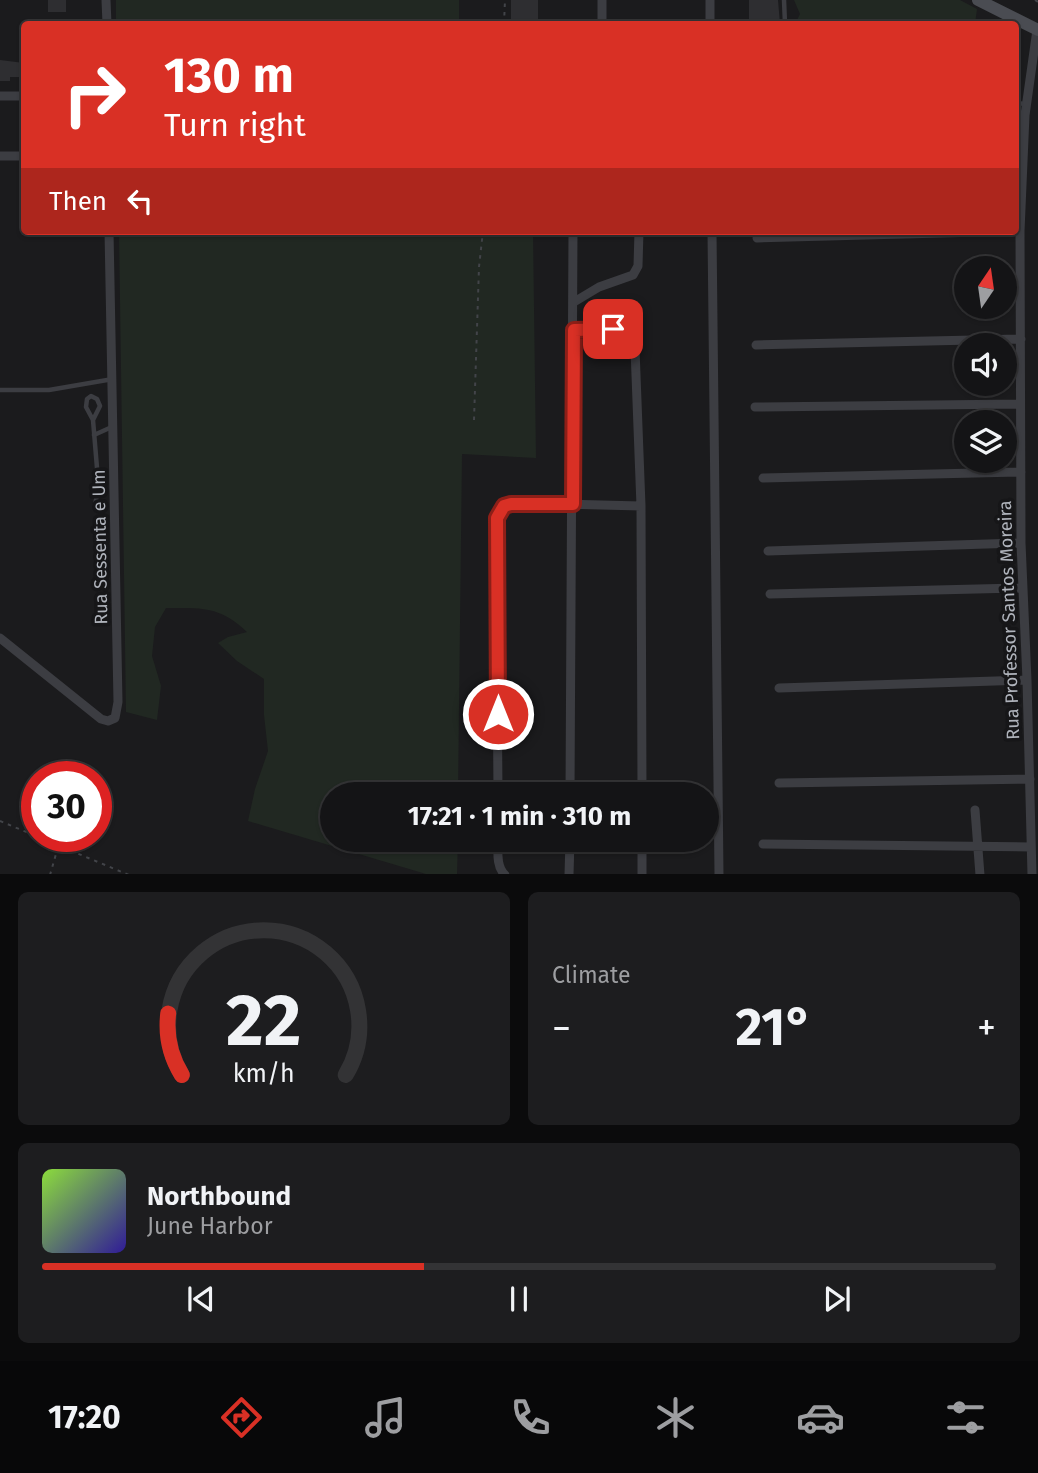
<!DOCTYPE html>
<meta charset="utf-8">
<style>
body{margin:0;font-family:"Fira Sans",sans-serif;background:#1d1d1f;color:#f1f3f6;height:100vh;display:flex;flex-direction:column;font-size:26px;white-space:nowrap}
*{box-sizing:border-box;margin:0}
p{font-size:23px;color:#9d9ea1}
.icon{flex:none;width:38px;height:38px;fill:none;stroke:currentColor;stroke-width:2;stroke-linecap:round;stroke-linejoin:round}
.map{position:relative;height:874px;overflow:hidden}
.drawer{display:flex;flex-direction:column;gap:18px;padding:18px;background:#0b0b0c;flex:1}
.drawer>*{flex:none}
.guide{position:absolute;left:21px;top:21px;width:998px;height:214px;border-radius:7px;box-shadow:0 2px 5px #0004,0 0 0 2px #333335;background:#d93025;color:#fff;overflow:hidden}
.needle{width:46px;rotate:13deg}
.tools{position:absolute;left:954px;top:256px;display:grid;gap:14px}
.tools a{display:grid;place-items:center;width:63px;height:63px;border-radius:50%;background:#141416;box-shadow:0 2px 5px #0004,0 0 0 2px #333335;font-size:35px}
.speed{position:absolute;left:21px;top:761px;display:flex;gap:14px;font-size:35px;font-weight:700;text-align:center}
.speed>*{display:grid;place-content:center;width:91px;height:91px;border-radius:50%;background:#141416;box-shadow:0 2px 5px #0004,0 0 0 2px #333335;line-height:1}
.speed .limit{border:10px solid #d22;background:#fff;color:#111}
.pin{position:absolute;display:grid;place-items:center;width:60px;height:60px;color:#fff;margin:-30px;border-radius:14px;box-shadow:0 4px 10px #0006}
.me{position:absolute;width:77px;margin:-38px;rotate:0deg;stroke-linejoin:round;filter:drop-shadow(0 0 5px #0008)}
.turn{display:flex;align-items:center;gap:24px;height:147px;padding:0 28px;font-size:32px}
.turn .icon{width:91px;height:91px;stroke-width:2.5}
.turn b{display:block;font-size:49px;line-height:60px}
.then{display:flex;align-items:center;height:66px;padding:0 28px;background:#0003;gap:14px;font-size:26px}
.big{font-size:52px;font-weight:700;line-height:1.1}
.drawer .card{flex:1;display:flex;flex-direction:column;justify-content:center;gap:10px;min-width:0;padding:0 24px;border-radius:10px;background:#1d1d1f}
.drawer .dial{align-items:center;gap:0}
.dial svg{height:182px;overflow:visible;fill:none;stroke:#333335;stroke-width:7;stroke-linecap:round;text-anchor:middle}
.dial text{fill:#f1f3f6;stroke:none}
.song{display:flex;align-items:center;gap:21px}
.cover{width:84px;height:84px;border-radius:10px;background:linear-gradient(135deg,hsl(90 70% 55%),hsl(250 70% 35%))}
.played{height:7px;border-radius:4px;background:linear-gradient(90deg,#d93025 40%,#333335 40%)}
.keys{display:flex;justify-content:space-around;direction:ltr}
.heat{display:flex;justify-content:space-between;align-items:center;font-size:38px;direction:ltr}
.drawer .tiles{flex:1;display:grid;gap:18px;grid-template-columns:1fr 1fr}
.card:last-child{grid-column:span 2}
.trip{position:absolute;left:320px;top:782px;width:399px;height:70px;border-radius:35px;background:#141416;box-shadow:0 2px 5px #0004,0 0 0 2px #333335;font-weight:700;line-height:70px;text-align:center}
.dock{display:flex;height:112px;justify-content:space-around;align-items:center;background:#080809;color:#9d9ea1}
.dock .icon{width:49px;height:49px}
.dock .active{color:#d93025}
.dock b{font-size:32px;color:#f1f3f6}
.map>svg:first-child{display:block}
.green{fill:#212822}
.building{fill:#2e2e31}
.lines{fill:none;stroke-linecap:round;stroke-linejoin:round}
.path{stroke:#424449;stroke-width:2;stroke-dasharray:3.5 5;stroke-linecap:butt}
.service{stroke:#3c3d42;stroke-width:4.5}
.minor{stroke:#3c3d42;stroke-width:9}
.secondary{stroke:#4a4c52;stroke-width:12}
.route-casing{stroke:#8d1f18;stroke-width:18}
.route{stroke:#d93025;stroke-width:12}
.labels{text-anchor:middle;stroke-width:7;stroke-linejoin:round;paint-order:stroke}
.street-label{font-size:18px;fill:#afb3bb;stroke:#161618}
</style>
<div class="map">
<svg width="1038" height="875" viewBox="0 0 1038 875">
<rect width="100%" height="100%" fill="#1b1b1d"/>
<path class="green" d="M 116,0 L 459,0 L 459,24 L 116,24 Z
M 794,0 L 960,0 L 977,9 L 975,24 L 795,24 L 800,14 Z
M 119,231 L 533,231 L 536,458 L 462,454 L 458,794 L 332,794 L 332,840 L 458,840 L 457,874 L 426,874 L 248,821 L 255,789 L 268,751 L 264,715 L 264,679 L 237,661 L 218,643 L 228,637 L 247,632 C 220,606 202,608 166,608 L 155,627 L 152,656 L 161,686 L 157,720 L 126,712 Z"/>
<path class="building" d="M 48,0 L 66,0 L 66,12 L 48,12 Z
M 511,0 L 538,0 L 538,24 L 511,24 Z
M 749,0 L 778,0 L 780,24 L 749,24 Z
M 0,60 L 24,63 L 24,77 L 10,77 L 10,81 L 0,81 Z"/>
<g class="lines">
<path class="path" d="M 1035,0 L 1038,2
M 504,24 L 505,0
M 474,420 L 479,267 L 483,231
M 0,821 L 129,875
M 50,875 L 58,847"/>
<path class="service" d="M 784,0 L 785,24
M 1015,103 L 1026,104
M 0,390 L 49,390 L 113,379
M 93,420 L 100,406 L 97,399 L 91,396 L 87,399 L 86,407 L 93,420 L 97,468 L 98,490 L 95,505
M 94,435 L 114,426"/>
<path class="minor" d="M 106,0 L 107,24
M 710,0 L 710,24
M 602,24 L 602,0
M 0,96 L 24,96
M 0,156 L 24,156
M 712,231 L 719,875
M 757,238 L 1020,231
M 574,302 L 599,287 L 633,275 L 638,266 L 639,231
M 574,330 C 589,329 616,324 629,332 C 634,336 634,343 635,349 L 641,506 L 642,794
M 756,345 L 1021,339
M 755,407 L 1020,404
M 763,478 L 1021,472
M 768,551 L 1021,543
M 770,594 L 1022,588
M 0,638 L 101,719 L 108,721 L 115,718 L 118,702 L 109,231
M 779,688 L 1027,680
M 779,783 L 1030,779
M 498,794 L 496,525 C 498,508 505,504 522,503 L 641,506
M 570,794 L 573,231
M 975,810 L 980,875
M 498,840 C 498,852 496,866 505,875
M 642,840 L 642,875
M 763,844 L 1031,847
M 569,875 L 570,840
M 1032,875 L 1027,680 L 1021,543 L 1020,231 L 1025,115 L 1037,30"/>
<path class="secondary" d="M 978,0 L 1038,30"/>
</g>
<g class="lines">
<defs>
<path id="route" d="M 498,714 L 497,518 L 504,506 L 511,504 L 573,504 L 574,330 L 613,329"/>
</defs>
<use href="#route" class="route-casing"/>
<use href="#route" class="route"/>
</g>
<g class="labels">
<g class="street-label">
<text transform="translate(100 547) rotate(-91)" y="6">Rua Sessenta e Um</text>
<text transform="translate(1009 620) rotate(-92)" y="6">Rua Professor Santos Moreira</text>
</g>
</g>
</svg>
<div class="tools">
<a><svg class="needle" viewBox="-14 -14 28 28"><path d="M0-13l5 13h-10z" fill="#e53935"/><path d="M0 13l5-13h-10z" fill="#9d9ea1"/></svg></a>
<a><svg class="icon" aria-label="sound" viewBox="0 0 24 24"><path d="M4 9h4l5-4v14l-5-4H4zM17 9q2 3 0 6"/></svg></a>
<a><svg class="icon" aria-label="layers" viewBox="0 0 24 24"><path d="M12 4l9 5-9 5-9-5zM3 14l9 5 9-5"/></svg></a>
</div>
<div class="speed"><div class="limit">30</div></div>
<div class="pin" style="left:613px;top:329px;background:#d93025"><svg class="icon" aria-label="arrive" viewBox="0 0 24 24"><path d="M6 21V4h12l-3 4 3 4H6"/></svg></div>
<svg class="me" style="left:498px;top:714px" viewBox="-20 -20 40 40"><circle r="17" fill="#d93025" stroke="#fff" stroke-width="3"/><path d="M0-11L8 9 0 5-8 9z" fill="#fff"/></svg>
<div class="trip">17:21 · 1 min · 310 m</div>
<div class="guide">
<div class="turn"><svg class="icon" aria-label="right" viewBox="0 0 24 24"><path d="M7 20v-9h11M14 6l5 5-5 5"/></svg><div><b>130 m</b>Turn right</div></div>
<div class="then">Then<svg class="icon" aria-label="left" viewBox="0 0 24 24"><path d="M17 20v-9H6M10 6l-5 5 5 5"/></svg></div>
</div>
</div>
<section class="drawer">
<div class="tiles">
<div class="card dial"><svg viewBox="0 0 100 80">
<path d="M14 69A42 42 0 1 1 86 69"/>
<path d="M14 69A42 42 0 0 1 8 42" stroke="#d93025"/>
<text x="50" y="56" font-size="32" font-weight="700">22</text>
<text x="50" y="72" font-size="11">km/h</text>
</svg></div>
<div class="card"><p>Climate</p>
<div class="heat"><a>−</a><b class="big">21°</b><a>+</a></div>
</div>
<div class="card">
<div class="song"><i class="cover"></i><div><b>Northbound</b><p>June Harbor</p></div></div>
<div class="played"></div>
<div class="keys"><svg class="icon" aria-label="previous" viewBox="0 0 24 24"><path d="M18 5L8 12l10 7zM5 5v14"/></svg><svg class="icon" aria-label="pause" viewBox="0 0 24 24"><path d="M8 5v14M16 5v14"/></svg><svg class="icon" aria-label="next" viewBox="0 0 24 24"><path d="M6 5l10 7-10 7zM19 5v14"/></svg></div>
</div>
</div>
</section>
<nav class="dock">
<b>17:20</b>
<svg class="icon active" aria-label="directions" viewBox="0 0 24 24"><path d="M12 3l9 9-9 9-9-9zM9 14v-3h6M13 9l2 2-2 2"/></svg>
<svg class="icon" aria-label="music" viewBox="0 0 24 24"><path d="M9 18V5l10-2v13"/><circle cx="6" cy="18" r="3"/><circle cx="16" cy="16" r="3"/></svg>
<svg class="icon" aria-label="phone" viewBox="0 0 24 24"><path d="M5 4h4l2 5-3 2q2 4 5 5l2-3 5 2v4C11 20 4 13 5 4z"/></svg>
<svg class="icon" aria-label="climate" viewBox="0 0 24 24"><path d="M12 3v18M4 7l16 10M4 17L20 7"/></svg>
<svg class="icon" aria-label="car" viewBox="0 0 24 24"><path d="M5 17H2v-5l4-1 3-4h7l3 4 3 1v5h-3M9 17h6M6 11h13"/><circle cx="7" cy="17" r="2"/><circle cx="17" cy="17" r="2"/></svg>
<svg class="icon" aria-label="filters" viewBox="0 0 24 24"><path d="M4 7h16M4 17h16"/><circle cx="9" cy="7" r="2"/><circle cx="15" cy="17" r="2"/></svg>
</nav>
